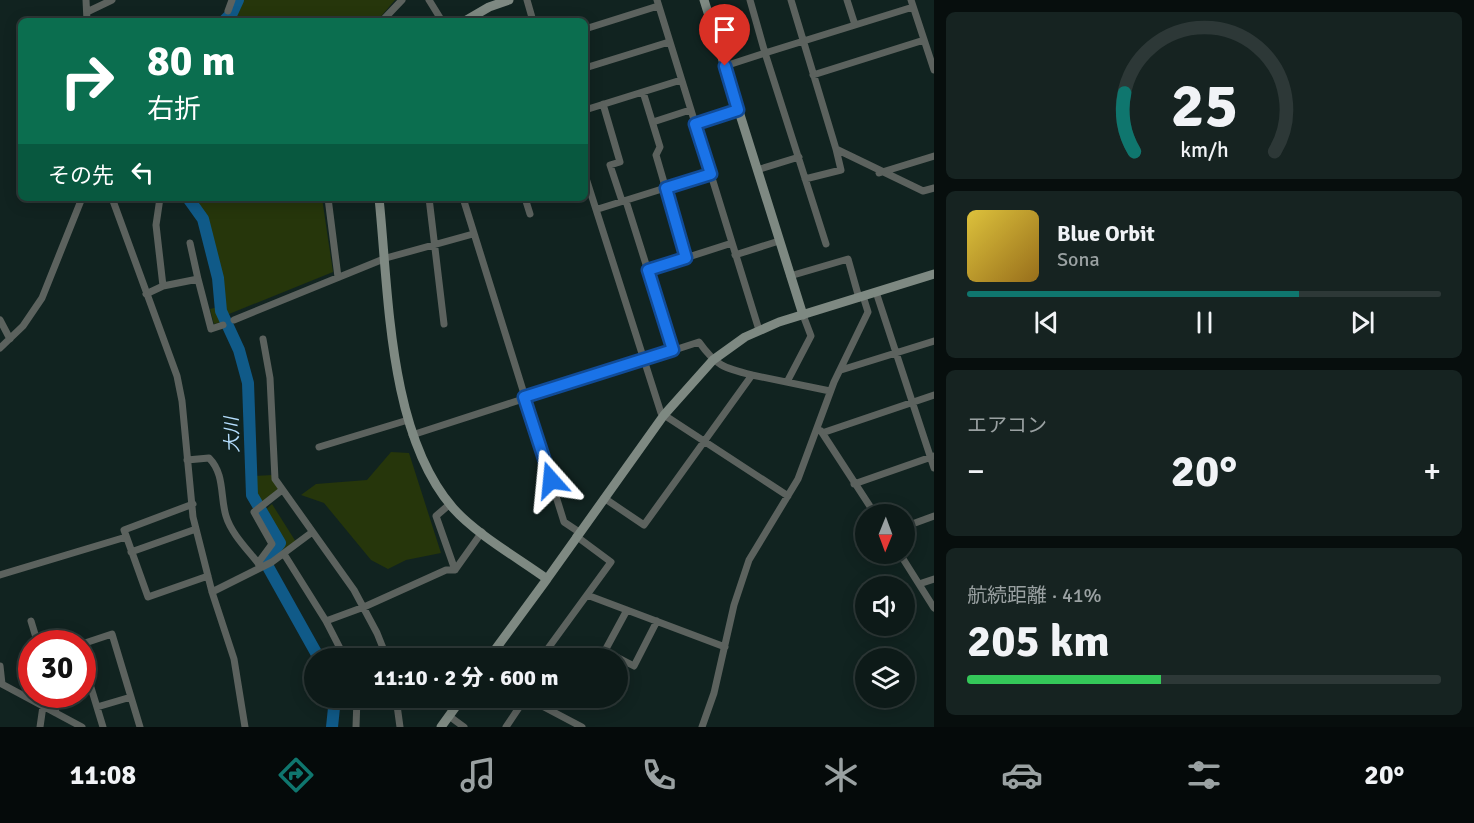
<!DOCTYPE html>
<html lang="ja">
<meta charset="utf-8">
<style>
body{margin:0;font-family:Signika,"Noto Sans JP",sans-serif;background:#162321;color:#f1f3f6;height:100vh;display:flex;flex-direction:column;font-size:22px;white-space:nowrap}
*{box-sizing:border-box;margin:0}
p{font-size:20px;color:#9aa1a2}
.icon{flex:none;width:33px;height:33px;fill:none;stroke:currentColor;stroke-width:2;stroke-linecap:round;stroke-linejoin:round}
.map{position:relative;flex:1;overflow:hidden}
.sheet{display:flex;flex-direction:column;gap:12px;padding:12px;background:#070e0d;width:540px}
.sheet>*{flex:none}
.hud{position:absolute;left:18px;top:18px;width:570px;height:183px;border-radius:9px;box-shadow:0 3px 15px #0003,0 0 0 2px #2d3837;background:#0b6e4f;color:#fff;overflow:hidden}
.needle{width:39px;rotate:181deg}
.tools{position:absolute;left:855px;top:504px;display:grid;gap:12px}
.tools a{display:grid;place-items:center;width:60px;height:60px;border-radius:50%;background:#0d1a18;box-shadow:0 3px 15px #0003,0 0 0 2px #2d3837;font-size:30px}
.speed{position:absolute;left:18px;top:630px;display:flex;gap:12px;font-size:30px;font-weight:700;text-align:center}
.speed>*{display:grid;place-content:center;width:78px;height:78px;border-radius:50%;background:#0d1a18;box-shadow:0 3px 15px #0003,0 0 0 2px #2d3837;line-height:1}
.speed .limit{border:9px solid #d22;background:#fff;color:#111}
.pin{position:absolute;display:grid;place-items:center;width:51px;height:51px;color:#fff;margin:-62px -26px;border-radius:50% 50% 50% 0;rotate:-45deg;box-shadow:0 0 6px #0007}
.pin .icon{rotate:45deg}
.me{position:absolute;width:66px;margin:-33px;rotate:342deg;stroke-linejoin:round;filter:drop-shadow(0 0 4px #0008)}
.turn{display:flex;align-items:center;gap:21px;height:126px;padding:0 30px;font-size:27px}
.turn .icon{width:78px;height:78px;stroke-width:2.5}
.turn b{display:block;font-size:42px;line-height:51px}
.then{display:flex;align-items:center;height:57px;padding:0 30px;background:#0003;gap:12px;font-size:22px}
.big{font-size:45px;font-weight:800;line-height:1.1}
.sheet .tile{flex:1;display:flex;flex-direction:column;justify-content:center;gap:9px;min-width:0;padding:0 21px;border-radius:9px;background:#162321}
.sheet .dial{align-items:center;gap:0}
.dial svg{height:156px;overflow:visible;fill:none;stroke:#2d3837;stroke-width:7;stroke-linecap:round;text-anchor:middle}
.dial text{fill:#f1f3f6;stroke:none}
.song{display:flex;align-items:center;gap:18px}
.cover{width:72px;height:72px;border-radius:9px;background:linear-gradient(135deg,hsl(50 70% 55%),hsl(40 70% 35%))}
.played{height:6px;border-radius:3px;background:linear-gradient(90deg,#0f766e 70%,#2d3837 70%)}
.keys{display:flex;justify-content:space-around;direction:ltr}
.heat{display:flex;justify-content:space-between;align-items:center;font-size:33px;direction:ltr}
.charge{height:9px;border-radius:4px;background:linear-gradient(90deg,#34c759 41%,#2d3837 0)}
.trip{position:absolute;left:304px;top:648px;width:324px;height:60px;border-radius:30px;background:#0d1a18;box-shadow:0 3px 15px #0003,0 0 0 2px #2d3837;font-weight:800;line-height:60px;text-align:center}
.menu{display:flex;height:96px;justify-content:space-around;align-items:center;background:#050a0a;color:#9aa1a2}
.menu .icon{width:42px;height:42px}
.menu .selected{color:#0f766e}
.menu b{font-size:27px;color:#f1f3f6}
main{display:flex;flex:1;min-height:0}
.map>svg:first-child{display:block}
.green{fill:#26360b}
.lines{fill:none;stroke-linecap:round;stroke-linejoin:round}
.river{stroke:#105a88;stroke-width:12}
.street{stroke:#5c625e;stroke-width:7}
.secondary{stroke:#7e8982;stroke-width:9}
.route-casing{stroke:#114b97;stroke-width:15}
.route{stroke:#1a73e8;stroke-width:10}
.labels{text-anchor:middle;stroke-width:6;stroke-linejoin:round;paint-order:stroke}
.water-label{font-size:18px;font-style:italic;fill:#b5defe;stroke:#112320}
</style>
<main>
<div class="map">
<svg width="934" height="727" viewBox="0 0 934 727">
<rect width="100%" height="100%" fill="#112320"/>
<path class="green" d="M 240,0 L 395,0 L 377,21 L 226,21 L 233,14 Z
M 191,198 L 322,198 L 333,272 L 229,314 L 230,319 L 214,324 L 210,309 L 222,306 L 226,300 L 206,218 Z
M 391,452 L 409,453 L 441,553 L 406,560 L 388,569 L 371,560 L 324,503 L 301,495 L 316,484 L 367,480 Z
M 273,475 L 281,490 L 261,505 L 254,494 L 253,476 Z
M 272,504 L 296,542 L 275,556 L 282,544 L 264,511 Z"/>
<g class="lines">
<path class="river" d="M 224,21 L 232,13 L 238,0
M 188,198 L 203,219 L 218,278 L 221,311 L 239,350 L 248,383 L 252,495 L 280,543 L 266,561 L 267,565 L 319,658
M 332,727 L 335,698"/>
<path class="street" d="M 86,0 L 87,21
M 429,0 L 442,21
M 527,0 L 533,21
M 657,0 L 759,330
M 791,0 L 836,149 L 923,191 L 934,188
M 847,0 L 855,25
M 911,0 L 934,70
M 228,11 L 232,0
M 87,12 L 112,0
M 382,21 L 402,0
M 585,29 L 658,6
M 725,66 L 765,53 L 750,0
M 585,68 L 669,42
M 813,75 L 924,40
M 643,92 L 660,147 L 656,155 L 686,258
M 603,104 L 620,162 L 610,165 L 622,201
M 585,110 L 681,80
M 653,122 L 690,110
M 695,124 L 738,110
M 757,170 L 799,157
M 879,173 L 934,156
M 585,175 L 661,413 L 788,496
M 805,179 L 841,170 L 836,149
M 112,198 L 177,376 L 182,401 L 193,517 L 212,592 L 234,659 L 245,727
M 160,198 L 156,225 L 163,286
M 328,198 L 338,277
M 429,198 L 444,324
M 463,198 L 564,522 L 579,532
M 525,198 L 530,214
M 626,201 L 673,350
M 598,209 L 710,174
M 190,243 L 198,279
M 826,244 L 765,53 L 913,7
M 735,255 L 779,241
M 648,270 L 732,243
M 790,276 L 848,259 L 859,298
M 876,292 L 934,468
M 146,294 L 163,286 L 198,279 L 211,329 L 223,325
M 0,320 L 10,339
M 234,320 L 386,258 L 473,234
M 263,339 L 270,378 L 275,479 L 354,590 L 377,633 L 387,658
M 0,348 L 23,326 L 42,298 L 82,198
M 841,370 L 934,341
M 787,382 L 811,336 L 803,315
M 821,431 L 875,514
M 822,433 L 934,395
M 412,435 L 699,342 C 716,366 724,368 752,375
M 319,447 L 408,420
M 187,460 L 209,458 C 225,474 220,497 226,516 C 231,533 247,549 258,563
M 854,484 L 934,456
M 604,498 L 644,525 L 752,375 L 830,391
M 193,504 L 124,530 L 148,597 L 208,576
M 450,504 L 436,516 L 455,570
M 904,527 L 934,516
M 131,552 L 196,529
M 284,554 L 326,621 L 345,658
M 900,554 L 934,608
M 259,566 L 258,563 L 272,544 L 254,512 L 282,490
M 0,575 L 126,537
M 919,584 L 934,579
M 212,592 L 272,562 L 311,533
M 587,595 L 725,647
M 31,621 L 38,644
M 326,621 L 364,607 L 446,570 L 455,570 L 482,532
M 82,644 L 112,634 L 140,727
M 549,648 L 570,658
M 494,651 L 504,658
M 605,651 L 634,666 L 657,621
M 82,658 L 103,727
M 371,658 L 385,654
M 541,658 L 611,562 L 576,536
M 601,658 L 627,610
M 0,666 L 2,684
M 0,683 L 82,727
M 53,694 L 56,713
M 396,698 L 400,727
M 440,698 L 455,708
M 509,698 L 520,705
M 97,707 L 131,697
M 449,716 L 464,727
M 40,727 L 43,706
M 356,727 L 357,698
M 506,727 L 524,700 L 544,707 L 582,727
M 702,727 L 714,693 L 734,605 L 749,560 L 798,479 L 834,382 L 868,312 L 863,296"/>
<path class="secondary" d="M 704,0 L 803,315
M 465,21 L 489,7 L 509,0
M 379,198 C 389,294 388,433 453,508 C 476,534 518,558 547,579 L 489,658
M 547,579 L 664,415 L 713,360 L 745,337 L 779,322 L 934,274
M 441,727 L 462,698"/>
</g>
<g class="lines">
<defs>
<path id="route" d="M 551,480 L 524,397 L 673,350 L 648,270 L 686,258 L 666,188 L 711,174 L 695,124 L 738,110 L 725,66"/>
</defs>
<use href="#route" class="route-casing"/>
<use href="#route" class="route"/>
</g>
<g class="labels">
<g class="water-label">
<text transform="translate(232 435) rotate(-92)" y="6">大川</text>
</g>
</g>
</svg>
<div class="tools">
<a><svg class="needle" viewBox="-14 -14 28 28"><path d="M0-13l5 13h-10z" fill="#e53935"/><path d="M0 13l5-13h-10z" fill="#9aa1a2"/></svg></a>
<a><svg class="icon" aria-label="sound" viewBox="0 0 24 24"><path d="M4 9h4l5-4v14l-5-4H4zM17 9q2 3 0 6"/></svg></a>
<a><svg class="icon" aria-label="layers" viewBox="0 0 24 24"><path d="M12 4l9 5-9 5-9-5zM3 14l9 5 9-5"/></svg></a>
</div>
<div class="speed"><div class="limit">30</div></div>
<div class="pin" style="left:725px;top:66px;background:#d93025"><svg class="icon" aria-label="arrive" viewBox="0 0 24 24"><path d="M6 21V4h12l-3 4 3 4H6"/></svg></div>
<svg class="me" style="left:551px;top:480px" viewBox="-20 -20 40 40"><path d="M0-17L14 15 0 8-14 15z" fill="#1a73e8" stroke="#fff" stroke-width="4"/></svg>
<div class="trip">11:10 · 2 分 · 600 m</div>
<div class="hud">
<div class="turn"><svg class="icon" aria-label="right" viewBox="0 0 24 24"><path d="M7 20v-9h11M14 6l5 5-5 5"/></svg><div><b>80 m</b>右折</div></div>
<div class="then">その先<svg class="icon" aria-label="left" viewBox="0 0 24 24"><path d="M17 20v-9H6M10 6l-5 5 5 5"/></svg></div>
</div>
</div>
<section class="sheet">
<div class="tile dial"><svg viewBox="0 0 100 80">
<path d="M14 69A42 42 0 1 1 86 69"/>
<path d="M14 69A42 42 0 0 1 9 39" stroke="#0f766e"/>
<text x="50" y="56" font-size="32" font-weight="700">25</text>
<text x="50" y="72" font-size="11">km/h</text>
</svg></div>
<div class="tile">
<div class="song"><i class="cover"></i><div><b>Blue Orbit</b><p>Sona</p></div></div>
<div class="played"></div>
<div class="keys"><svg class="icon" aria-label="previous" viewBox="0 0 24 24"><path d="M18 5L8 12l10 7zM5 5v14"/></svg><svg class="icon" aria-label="pause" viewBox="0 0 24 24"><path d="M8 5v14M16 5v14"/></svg><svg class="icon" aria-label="next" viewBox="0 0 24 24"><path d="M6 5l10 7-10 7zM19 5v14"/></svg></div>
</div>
<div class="tile"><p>エアコン</p>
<div class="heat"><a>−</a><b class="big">20°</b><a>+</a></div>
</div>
<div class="tile"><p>航続距離 · 41%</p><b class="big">205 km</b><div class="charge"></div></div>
</section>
</main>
<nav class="menu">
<b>11:08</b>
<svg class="icon selected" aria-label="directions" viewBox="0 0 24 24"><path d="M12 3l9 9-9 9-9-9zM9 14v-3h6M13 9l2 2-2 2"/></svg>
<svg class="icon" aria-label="music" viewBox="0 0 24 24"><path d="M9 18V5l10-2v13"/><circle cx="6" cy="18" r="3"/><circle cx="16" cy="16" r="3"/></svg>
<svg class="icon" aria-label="phone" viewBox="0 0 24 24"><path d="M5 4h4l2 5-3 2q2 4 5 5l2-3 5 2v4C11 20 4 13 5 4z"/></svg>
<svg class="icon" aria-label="climate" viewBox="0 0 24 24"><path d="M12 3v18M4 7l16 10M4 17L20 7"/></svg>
<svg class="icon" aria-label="car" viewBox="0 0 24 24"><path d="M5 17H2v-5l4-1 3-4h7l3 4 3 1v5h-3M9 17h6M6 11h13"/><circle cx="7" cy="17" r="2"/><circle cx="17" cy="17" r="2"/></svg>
<svg class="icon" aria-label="filters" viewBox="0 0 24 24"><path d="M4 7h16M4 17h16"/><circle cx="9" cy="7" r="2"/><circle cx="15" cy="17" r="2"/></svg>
<b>20°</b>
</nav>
